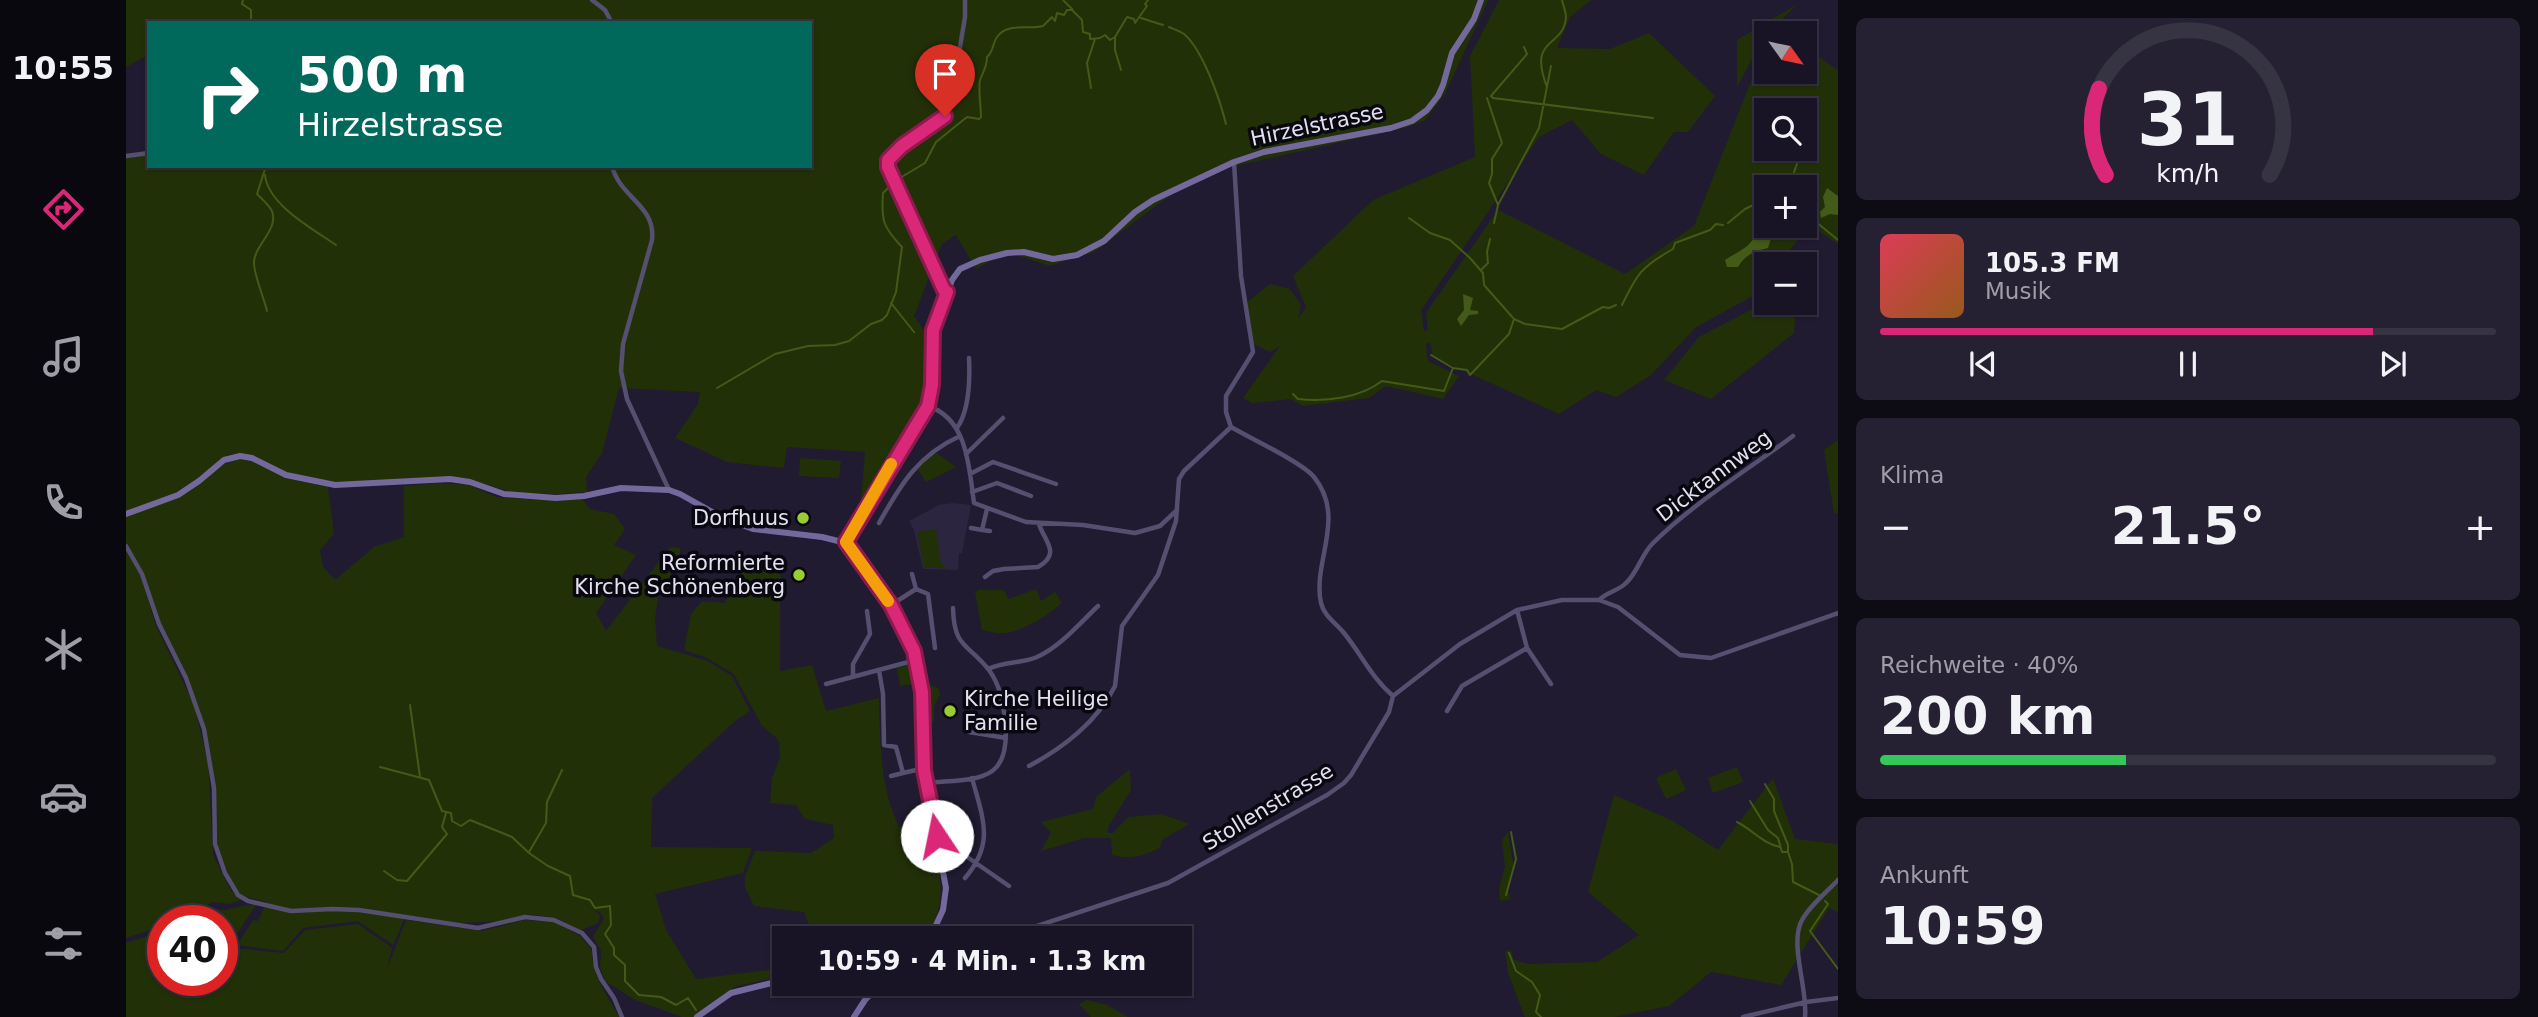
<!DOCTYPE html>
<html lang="de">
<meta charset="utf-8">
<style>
body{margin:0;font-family:"DejaVu Sans",sans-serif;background:#252132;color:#f1f3f6;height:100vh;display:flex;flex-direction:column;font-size:26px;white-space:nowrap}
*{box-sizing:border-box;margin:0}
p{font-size:23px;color:#9f9ea7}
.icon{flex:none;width:38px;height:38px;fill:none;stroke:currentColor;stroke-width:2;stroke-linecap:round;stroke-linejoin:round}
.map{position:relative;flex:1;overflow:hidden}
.drawer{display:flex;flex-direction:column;gap:18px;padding:18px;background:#0d0b14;width:700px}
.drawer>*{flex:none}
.hud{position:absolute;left:21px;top:21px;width:665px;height:147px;border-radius:0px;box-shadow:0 2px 5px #0004,0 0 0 2px #363342;background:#00695c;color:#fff;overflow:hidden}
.needle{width:46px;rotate:123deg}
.controls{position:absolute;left:1628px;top:21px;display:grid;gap:14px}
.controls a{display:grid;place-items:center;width:63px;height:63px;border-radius:0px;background:#181425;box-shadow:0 2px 5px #0004,0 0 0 2px #363342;font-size:35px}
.speed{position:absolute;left:21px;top:905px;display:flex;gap:14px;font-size:35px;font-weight:700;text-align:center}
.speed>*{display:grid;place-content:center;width:91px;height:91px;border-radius:50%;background:#181425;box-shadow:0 2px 5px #0004,0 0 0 2px #363342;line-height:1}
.speed .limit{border:10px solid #d22;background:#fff;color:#111}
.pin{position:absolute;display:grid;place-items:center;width:60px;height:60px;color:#fff;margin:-72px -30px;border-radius:50% 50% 50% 0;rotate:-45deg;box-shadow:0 0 7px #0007}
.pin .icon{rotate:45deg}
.me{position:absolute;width:77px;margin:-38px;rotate:349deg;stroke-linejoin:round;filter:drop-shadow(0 0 5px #0008)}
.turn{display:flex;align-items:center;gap:24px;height:147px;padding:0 35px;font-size:32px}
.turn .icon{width:91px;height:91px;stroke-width:2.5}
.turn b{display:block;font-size:49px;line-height:60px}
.big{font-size:52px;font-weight:700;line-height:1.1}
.drawer .widget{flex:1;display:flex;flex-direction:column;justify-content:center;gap:10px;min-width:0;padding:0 24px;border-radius:10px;background:#252132}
.drawer .dial{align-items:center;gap:0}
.dial svg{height:182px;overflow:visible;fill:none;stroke:#363342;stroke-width:7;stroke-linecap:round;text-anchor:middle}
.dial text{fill:#f1f3f6;stroke:none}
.song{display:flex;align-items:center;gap:21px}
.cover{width:84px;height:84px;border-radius:10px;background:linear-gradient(135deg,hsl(350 70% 55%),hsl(30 70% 35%))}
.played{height:7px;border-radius:4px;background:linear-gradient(90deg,#db2777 80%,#363342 80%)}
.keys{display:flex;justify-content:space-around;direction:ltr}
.heat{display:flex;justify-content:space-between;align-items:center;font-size:38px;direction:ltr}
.charge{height:10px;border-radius:5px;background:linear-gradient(90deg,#34c759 40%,#363342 0)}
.trip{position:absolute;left:646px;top:926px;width:420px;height:70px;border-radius:0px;background:#181425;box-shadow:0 2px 5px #0004,0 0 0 2px #363342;font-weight:700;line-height:70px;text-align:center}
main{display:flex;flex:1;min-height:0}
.tab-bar{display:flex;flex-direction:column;width:126px;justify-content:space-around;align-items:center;background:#0a080f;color:#9f9ea7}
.tab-bar .icon{width:49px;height:49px}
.tab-bar .selected{color:#db2777}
.tab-bar b{font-size:32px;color:#f1f3f6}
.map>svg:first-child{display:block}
.built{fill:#2b2540}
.green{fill:#223008;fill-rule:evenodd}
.water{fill:#445a18}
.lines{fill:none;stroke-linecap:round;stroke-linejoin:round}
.stream{stroke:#445a18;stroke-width:2}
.street{stroke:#554f70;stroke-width:4.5}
.secondary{stroke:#74699d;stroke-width:6}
.route-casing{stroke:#8e194d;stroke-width:18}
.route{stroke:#db2777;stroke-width:12}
.slow{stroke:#f59e0b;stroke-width:12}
.poi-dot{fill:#9acb34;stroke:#090811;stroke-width:2.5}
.labels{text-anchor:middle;stroke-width:7;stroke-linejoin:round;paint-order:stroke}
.street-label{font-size:21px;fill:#e3e1ef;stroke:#090811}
.poi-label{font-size:21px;fill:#e3e1ef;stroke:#090811;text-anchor:end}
</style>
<main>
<nav class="tab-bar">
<b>10:55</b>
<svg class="icon selected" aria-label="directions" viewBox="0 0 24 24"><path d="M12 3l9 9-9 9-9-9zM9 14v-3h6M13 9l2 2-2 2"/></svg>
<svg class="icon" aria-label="music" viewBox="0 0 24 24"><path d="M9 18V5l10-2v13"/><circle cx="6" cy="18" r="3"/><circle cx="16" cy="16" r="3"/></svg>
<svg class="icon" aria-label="phone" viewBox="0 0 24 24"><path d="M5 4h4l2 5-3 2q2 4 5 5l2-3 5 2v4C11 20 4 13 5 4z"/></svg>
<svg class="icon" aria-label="climate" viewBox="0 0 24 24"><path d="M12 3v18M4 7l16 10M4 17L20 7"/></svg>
<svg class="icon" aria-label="car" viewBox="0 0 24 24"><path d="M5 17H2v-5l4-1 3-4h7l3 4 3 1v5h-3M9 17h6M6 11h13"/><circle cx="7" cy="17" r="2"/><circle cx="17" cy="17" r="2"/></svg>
<svg class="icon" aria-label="filters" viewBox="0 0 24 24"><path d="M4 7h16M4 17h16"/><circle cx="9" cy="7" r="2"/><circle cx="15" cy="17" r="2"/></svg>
</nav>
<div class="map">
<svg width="1712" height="1017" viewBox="0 0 1712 1017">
<rect width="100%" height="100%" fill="#201b31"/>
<path class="built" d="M 827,503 L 845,505 L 836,553 L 833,553 L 832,570 L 797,569 L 788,530 L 783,521 L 813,505 Z"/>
<path class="green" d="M 0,0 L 1362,0 L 1319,94 L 1299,120 L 1282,127 L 1101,168 L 1050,191 L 968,252 L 924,266 L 891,255 L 869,258 L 850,269 L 830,235 L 816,244 L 788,316 L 804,339 L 802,406 L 733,522 L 739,452 L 661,447 L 658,468 L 601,462 L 549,438 L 572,404 L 574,392 L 493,388 L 476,453 L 460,477 L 461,492 L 432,494 L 388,493 L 346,480 L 204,482 L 155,471 L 114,453 L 102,455 L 65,483 L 42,497 L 0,512 L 0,158 L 23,151 L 23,166 L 684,166 L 684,23 L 23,23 L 22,55 L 0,67 Z
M 1373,0 L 1465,0 L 1444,17 L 1431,48 L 1484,49 L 1523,33 L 1589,96 L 1562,132 L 1548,132 L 1518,175 L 1475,154 L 1446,120 L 1413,137 L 1295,310 L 1298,332 L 1302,330 L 1300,313 L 1372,210 L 1499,274 L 1568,226 L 1633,61 L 1640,53 L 1640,72 L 1678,72 L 1678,47 L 1712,70 L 1712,244 L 1684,225 L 1652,264 L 1640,264 L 1640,280 L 1627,296 L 1570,327 L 1525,375 L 1490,397 L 1470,390 L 1433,414 L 1307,357 L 1304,342 L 1300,344 L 1302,361 L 1333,376 L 1317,399 L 1260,386 L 1243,398 L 1177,406 L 1165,399 L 1126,403 L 1117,398 L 1154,346 L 1144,352 L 1126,343 L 1119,304 L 1144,284 L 1164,289 L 1175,305 L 1172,319 L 1180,307 L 1167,276 L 1247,200 L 1349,157 L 1344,56 ZM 1640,110 L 1678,110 L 1678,149 L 1640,149 ZM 1640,187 L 1678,187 L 1678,226 L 1640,226 Z
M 1670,5 L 1643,33 L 1640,33 L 1611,87 L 1611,40 Z
M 1640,297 L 1640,303 L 1670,303 L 1668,333 L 1585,399 L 1538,380 L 1573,337 L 1632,306 Z
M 1712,440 L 1712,513 L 1708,513 L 1698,450 Z
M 809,452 L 830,467 L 800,482 L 791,468 Z
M 674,458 L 715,461 L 713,478 L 673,476 Z
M 113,459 L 128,462 L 159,478 L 202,487 L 208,534 L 194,550 L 197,567 L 209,580 L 248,547 L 278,537 L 278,486 L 313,483 L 343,485 L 370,497 L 415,500 L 455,498 L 464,509 L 488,514 L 499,529 L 488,545 L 510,555 L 470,613 L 480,631 L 544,547 L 554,548 L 554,555 L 532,599 L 529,617 L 531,646 L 582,661 L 606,676 L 624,711 L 609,721 L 526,798 L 525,847 L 626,848 L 617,873 L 529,894 L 540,930 L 570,979 L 658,968 L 658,976 L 610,986 L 569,1017 L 556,1017 L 509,1000 L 479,981 L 474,967 L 475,951 L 467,937 L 478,918 L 474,912 L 467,910 L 474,915 L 472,923 L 455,930 L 430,918 L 403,914 L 377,921 L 333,923 L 280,915 L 267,945 L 232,921 L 177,928 L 157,951 L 111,945 L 127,920 L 132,921 L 141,902 L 117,896 L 109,889 L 92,849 L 89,780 L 80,729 L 58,668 L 34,621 L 17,571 L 0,543 L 0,516 L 64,491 L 95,466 Z
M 810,529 L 815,563 L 821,569 L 798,567 L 791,532 Z
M 0,550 L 14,575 L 30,626 L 68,705 L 82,763 L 87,855 L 105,891 L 115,900 L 103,904 L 86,902 L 70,913 L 66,920 L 37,920 L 37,931 L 24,930 L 0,938 Z
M 614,567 L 654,573 L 656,590 L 654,590 L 654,671 L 686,665 L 700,711 L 753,698 C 754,741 754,788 773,827 L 786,823 L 784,810 L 801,807 C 806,822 807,836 810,851 C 816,885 819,907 800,938 L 688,938 L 678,912 L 628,906 L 619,887 L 619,876 L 629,851 L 685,853 L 708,838 L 707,825 L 679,819 L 670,805 L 644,803 L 646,778 L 654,758 L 653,743 L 651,738 L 636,726 L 608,674 L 579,657 L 558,650 L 565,614 L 576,601 L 599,603 L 608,581 L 614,582 Z
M 910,589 L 915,601 L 929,592 L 936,603 C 923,615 891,635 873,633 C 868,633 862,631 856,630 L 849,593 L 852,590 L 878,590 L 882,599 Z
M 783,664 L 790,669 L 793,683 L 774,686 L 771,668 Z
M 801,684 L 812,688 L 814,694 L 808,706 L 808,721 L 800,724 L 798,686 Z
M 1611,767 L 1617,782 L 1587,793 L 1582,778 Z
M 1004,769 L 1005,790 L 982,827 L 982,833 L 987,833 L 1002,817 L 1036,814 L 1063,824 L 1036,840 L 1034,848 C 1016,856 1006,860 986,855 L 985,838 L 958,838 L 915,851 L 925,832 L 915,822 L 967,809 L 970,797 Z
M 1550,769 L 1560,790 L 1540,799 L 1530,778 Z
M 1647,778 L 1669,839 L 1712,844 L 1712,912 L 1703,908 L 1655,985 L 1585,972 L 1543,1006 L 1488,1017 L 1399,1017 L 1382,973 L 1379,951 L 1385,950 L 1388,960 L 1402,964 L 1471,962 L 1513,935 L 1462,892 L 1488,795 L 1547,821 L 1592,850 Z
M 1382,832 L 1388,870 L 1381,888 L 1385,899 L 1374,901 L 1373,888 L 1379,867 L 1376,840 Z
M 120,905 L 130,905 L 104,944 L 96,950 L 96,920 L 73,920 L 87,909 L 99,910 Z
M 280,920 L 356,931 L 398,920 L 429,922 L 454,936 L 465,949 L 468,968 L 473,982 L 493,1017 L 0,1017 L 0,943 L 25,935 L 37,936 L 37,980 L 96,980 L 96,971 L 99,970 L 109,948 L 158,953 L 179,930 L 232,924 L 266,948 L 261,969 Z
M 961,1000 L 981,1005 L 1002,1017 L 965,1017 L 953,1004 Z"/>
<path class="water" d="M 1701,188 L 1712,196 L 1712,215 L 1704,214 L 1695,218 L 1694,212 L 1699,207 L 1697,197 Z
M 1631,229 L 1646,235 L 1642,248 C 1628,251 1619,255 1612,267 L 1601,267 L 1599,260 C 1609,253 1620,250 1628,238 L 1627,232 Z
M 1337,294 L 1347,298 L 1344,310 L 1352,311 L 1352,314 L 1343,315 L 1335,326 L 1331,319 L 1338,310 Z"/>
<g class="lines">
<path class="stream" d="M 117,0 L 116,4 L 125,10 L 125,23
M 937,0 L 946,9
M 1015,18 L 1037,25
M 1043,27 C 1048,29 1054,31 1058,34 C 1077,50 1094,100 1100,124
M 989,37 L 989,50 L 995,70
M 1398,47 L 1401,54 L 1365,96 L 1367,98 L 1527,118
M 1421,87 C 1401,35 1438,49 1440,17 C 1440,12 1437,5 1436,0
M 965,88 L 961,63 L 969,39
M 1361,98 L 1376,143 L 1366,159 L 1366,174 L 1363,183 L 1372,205
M 1678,141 L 1684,123
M 140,166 L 131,194 C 135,198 143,205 146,211 C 153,230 128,245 128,263 C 128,275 138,298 141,311
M 139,175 C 142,205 187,229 210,245
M 774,178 L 799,163 L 810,142 L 841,117 L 853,119 L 855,117 C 855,108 852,87 854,80 C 857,72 861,67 861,57 C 868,51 866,44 871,37 C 881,22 903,30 917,26 L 926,17 L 929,21 L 931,13 L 938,15 L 941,10 L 946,10 L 956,20 L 957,32 L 964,34 L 964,39 L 974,38 L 979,35 L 984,40 L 989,37 L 1001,17 L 1008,19 L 1009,23 L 1021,6 L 1019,4 L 1022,0
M 1663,187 L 1676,149
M 1678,214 L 1684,218
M 1283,218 L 1304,233 L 1324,240 L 1344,258 L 1357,273 L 1358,285 L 1388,319 L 1399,324 L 1436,329 L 1477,307 L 1483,308 L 1490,305
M 1689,221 L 1712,240
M 1368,223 L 1372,205 L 1413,128 L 1425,66
M 1602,223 L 1619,209 L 1638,200
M 1356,269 L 1362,263 L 1361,252 L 1364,239
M 765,303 L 788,332
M 1496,305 C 1511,274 1515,267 1547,249 L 1549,243 L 1584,230 L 1590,224 L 1597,225
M 1305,355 L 1327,368
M 591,388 L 649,354 L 682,346 L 709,345 L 723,341 L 745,324 L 756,320 L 761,315 L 770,292 L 776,247 C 757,227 755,221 757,193 L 765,185
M 1167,394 L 1172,399 C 1200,402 1234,398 1256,381 L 1318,391 L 1327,368 L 1341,370 L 1344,375 L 1383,334 L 1388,319
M 284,705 L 294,777
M 254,767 L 303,780 L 316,811 L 325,813 L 326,821 L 335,826 L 344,820 L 386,837 L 403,853 L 422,866 L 444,876 L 447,895 L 464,900 L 469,908 L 484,906 L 485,925 L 479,934 L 488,948 L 488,955 L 499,965 L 499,981 L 513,995 L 535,997 L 550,1005 L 562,998 L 570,1010
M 1639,784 L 1648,799 L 1648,811 L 1662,845 L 1662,851
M 1624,801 L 1642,830 L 1652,838 L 1656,852 L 1662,852 L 1666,864 L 1667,882 L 1693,895
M 1611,822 C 1627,830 1636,843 1654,847
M 403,852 L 420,823 L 421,802 L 436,770
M 258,871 L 271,880 L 281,881 L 321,834 L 316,827 L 320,813
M 1380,895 L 1390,859 L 1385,832
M 1699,901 L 1702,904 L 1684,931 L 1712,969
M 1383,953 L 1390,971 L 1406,982 L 1414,995 L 1410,1012 L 1415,1017"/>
<path class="street" d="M 466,0 L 479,10 L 486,23
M 0,156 L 23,153
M 486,166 C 494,198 530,205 526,240 L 497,344 L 495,371 L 501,399 L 543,490
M 821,292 L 818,290 L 766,174 L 762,160 C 778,138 811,131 824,107 L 839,17 L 839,0
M 802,406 C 842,419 843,468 848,503 L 900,522 L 957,525 L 1009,533 L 1034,526 L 1051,510
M 1105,427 L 1100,412 L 1100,396 L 1127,352 L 1115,276 L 1108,162
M 831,428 C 844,409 844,379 843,358
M 840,454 L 877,418
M 844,474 L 867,462 L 930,484
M 846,492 L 871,483 L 905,496
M 861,509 L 856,530 L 864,531
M 753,523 C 775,484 792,455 834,436
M 845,528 L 856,530
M 0,546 L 16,574 L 33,624 L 60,678 L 78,729 L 88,788 L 89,844 L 99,873 L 112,895 L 122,901 L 165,911 L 206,909 L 233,910 L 352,928 L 399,917 L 428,920 L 456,933 L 468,947 L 470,967 L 475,979 L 488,998 L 496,1017
M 786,574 L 790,589
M 859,577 L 867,571 L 878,569 L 912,567 C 936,553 918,541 913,524
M 1473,600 C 1481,592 1492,591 1500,583 C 1512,572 1515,555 1527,543 C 1569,502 1620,471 1667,436
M 765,605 L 790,589 L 802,594 L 809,648
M 1391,610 L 1401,648 L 1425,684
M 862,669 C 878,661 895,664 911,657 C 934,647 954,623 972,606
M 753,670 L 757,694 L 758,745 L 770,747 L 777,773 L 765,776
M 727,677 L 727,664 L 744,634 L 741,611
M 700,684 L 790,660
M 1321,711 L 1336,686 L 1401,648
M 843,732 L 880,738
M 903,766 C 937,748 972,721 989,686 L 996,626 L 1032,575 L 1050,521 L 1053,479 L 1058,471 L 1105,427 C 1124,438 1177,463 1188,477 C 1221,518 1186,562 1195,603 C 1198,616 1210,623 1218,633 C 1235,654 1246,678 1267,696
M 777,773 L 790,770
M 800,783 C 851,778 886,785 879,720 C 877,702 874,685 863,670 C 842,643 828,649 827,608
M 811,836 L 883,886
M 839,878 C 869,843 857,819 846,778
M 874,938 L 1042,883 L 1201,795 L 1218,783 L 1225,775 L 1263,712 L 1267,696 L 1334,644 L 1391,610 L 1436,600 L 1473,600 L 1492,607 L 1554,655 L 1585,658 L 1712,613
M 1617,1017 L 1680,1002 L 1712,998
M 1679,1017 C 1682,990 1664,946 1675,922 C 1682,907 1700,893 1712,880"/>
<path class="secondary" d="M 0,514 L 52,495 L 73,481 L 98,460 L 114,456 L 126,458 L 160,475 L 209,485 L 324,479 L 344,482 L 378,494 L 430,498 L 458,496 L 495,488 L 543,490 L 554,494 L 597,518 L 627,529 L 696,537 L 720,543
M 720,543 L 772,452 L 802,406 L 806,385 L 808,330 L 826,280 L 834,269 L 854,260 L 881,253 L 898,252 L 927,259 L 951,255 L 978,241 L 1009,212 L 1027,200 L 1108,162 L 1138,152 L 1265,128 L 1286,121 L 1301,110 L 1312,96 L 1317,85 L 1326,53 L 1348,19 L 1355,0
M 720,543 L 774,618 L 788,651 L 795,681 L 798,770 L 820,888 L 817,910 L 804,938
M 571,1017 L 605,993 L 658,980
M 728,1017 L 739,1000 L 755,984"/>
</g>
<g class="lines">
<defs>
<path id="route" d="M 811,836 L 798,770 L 796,692 L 788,651 L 765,605 L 720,542 L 802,406 L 806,385 L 807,330 L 821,292 L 818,290 L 762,167 L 762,160 L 776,146 L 819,116"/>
</defs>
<use href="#route" class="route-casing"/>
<use href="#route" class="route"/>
<path class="slow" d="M 762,601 L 720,542 L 765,464"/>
</g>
<g class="poi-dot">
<circle cx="677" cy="518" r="7"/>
<circle cx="673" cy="575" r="7"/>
<circle cx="824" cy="711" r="7"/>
</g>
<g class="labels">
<g class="street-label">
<text transform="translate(1191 125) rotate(-12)" y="7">Hirzelstrasse</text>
<text transform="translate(1588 476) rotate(-37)" y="7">Dicktannweg</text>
<text transform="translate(1142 807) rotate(-31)" y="7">Stollenstrasse</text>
</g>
<g class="poi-label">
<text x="663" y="525">Dorfhuus</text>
<text x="659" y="570">Reformierte<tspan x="659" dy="24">Kirche Schönenberg</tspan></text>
<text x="838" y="706" text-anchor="start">Kirche Heilige<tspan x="838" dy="24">Familie</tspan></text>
</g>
</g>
</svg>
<div class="controls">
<a><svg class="needle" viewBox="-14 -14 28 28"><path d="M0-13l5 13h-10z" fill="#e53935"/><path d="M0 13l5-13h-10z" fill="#9f9ea7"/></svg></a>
<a><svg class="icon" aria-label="search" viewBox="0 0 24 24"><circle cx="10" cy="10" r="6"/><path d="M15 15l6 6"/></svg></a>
<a>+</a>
<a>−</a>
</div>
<div class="speed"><div class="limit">40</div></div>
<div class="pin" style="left:819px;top:116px;background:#d93025"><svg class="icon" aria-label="arrive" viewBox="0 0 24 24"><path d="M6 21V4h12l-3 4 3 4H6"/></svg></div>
<svg class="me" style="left:811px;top:836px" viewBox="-20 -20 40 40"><circle r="19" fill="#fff"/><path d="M0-13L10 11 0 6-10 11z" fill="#db2777"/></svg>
<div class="trip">10:59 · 4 Min. · 1.3 km</div>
<div class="hud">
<div class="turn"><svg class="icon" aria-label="right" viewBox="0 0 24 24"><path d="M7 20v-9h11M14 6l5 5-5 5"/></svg><div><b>500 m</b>Hirzelstrasse</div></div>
</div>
</div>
<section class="drawer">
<div class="widget dial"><svg viewBox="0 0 100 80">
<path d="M14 69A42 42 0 1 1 86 69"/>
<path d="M14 69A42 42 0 0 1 11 31" stroke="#db2777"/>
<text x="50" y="56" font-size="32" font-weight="700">31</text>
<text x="50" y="72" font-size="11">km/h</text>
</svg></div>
<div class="widget">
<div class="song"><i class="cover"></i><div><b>105.3 FM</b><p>Musik</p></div></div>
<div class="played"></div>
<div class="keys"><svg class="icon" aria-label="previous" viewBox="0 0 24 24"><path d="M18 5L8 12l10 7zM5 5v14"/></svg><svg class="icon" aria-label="pause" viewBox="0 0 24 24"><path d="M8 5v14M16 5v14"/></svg><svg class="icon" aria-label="next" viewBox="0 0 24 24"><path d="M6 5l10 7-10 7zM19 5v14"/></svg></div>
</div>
<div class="widget"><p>Klima</p>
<div class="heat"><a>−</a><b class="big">21.5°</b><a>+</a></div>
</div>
<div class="widget"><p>Reichweite · 40%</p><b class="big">200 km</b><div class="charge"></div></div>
<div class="widget"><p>Ankunft</p><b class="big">10:59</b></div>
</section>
</main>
